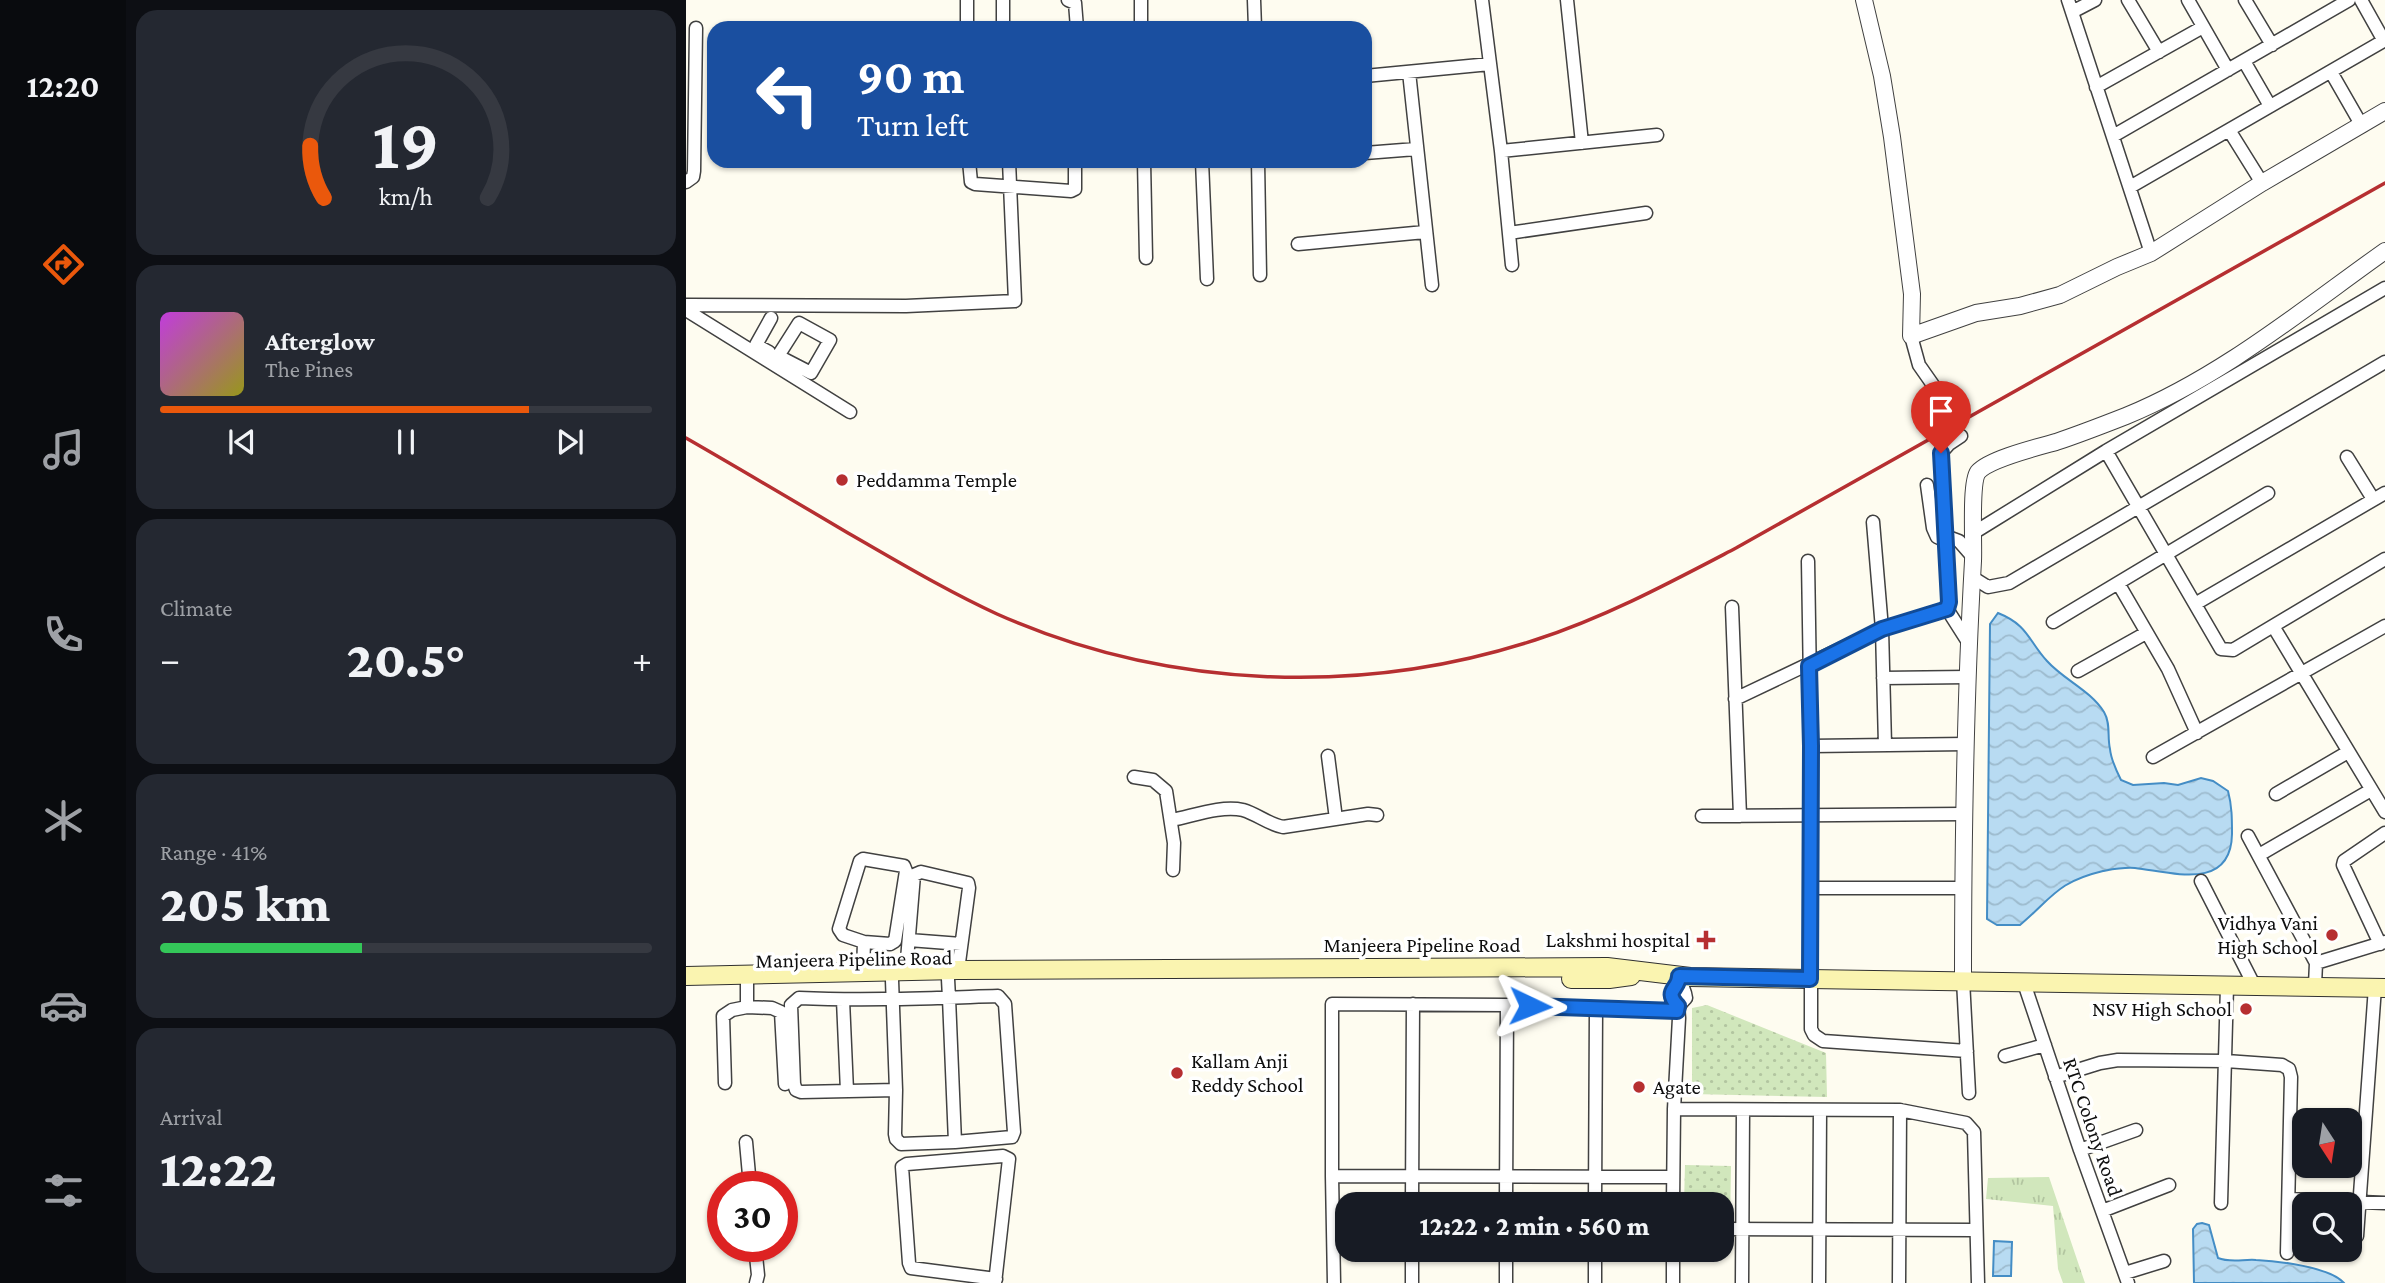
<!DOCTYPE html>
<meta charset="utf-8">
<style>
body{margin:0;font-family:"Crimson Pro",serif;background:#242831;color:#f1f3f6;height:100vh;display:flex;flex-direction:column;font-size:26px;white-space:nowrap}
*{box-sizing:border-box;margin:0}
p{font-size:23px;color:#9ea1a6}
.icon{flex:none;width:38px;height:38px;fill:none;stroke:currentColor;stroke-width:2;stroke-linecap:round;stroke-linejoin:round}
.map{position:relative;flex:1;overflow:hidden}
.details{display:flex;flex-direction:column;gap:10px;padding:10px;background:#0d0f14;width:560px}
.details>*{flex:none}
.guide{position:absolute;left:21px;top:21px;width:665px;height:147px;border-radius:21px;box-shadow:0 2px 5px #0004;background:#1a4fa0;color:#fff;overflow:hidden}
.needle{width:46px;rotate:168deg}
.controls{position:absolute;left:1606px;top:1108px;display:grid;gap:14px}
.controls a{display:grid;place-items:center;width:70px;height:70px;border-radius:14px;background:#171b24;box-shadow:0 2px 5px #0004;font-size:35px}
.speed{position:absolute;left:21px;top:1171px;display:flex;gap:14px;font-size:35px;font-weight:700;text-align:center}
.speed>*{display:grid;place-content:center;width:91px;height:91px;border-radius:50%;background:#171b24;box-shadow:0 2px 5px #0004;line-height:1}
.speed .limit{border:10px solid #d22;background:#fff;color:#111}
.pin{position:absolute;display:grid;place-items:center;width:60px;height:60px;color:#fff;margin:-72px -30px;border-radius:50% 50% 50% 0;rotate:-45deg;box-shadow:0 0 7px #0007}
.pin .icon{rotate:45deg}
.me{position:absolute;width:77px;margin:-38px;rotate:92deg;stroke-linejoin:round;filter:drop-shadow(0 0 5px #0008)}
.turn{display:flex;align-items:center;gap:24px;height:147px;padding:0 35px;font-size:32px}
.turn .icon{width:91px;height:91px;stroke-width:2.5}
.turn b{display:block;font-size:49px;line-height:60px}
.big{font-size:52px;font-weight:800;line-height:1.1}
.details .card{flex:1;display:flex;flex-direction:column;justify-content:center;gap:10px;min-width:0;padding:0 24px;border-radius:21px;background:#242831}
.details .dial{align-items:center;gap:0}
.dial svg{height:182px;overflow:visible;fill:none;stroke:#363941;stroke-width:7;stroke-linecap:round;text-anchor:middle}
.dial text{fill:#f1f3f6;stroke:none}
.song{display:flex;align-items:center;gap:21px}
.cover{width:84px;height:84px;border-radius:10px;background:linear-gradient(135deg,hsl(290 70% 55%),hsl(60 70% 35%))}
.played{height:7px;border-radius:4px;background:linear-gradient(90deg,#ea580c 75%,#363941 75%)}
.keys{display:flex;justify-content:space-around;direction:ltr}
.heat{display:flex;justify-content:space-between;align-items:center;font-size:38px;direction:ltr}
.charge{height:10px;border-radius:5px;background:linear-gradient(90deg,#34c759 41%,#363941 0)}
.trip{position:absolute;left:649px;top:1192px;width:399px;height:70px;border-radius:21px;background:#171b24;box-shadow:0 2px 5px #0004;font-weight:800;line-height:70px;text-align:center}
main{display:flex;flex:1;min-height:0}
.tabs{display:flex;flex-direction:column;width:126px;justify-content:space-around;align-items:center;background:#090b0e;color:#9ea1a6}
.tabs .icon{width:49px;height:49px}
.tabs .on{color:#ea580c}
.tabs b{font-size:32px;color:#f1f3f6}
.map>svg:first-child{display:block}
.grass{fill:url(#grass-tufts)}
.park{fill:url(#park-dots)}
.water{fill:url(#water-waves);stroke:#448dc5;stroke-width:2}
.lines{fill:none;stroke-linecap:round;stroke-linejoin:round}
.minor-tunnel{stroke:#dad8ce;stroke-width:12;stroke-dasharray:12 6;stroke-linecap:butt}
.minor-casing{stroke:#414141;stroke-width:15}
.tertiary-casing{stroke:#414141;stroke-width:18}
.secondary-casing{stroke:#303030;stroke-width:20}
.minor{stroke:#fff;stroke-width:12}
.tertiary{stroke:#fff;stroke-width:16}
.secondary{stroke:#faf4b0;stroke-width:18}
.rail{stroke:#b62f31;stroke-width:3.5}
.route-casing{stroke:#114b97;stroke-width:18}
.route{stroke:#1a73e8;stroke-width:12}
.poi-dot{fill:#b62f31;stroke:#fff;stroke-width:2.5}
.labels{text-anchor:middle;stroke-width:7;stroke-linejoin:round;paint-order:stroke}
.poi-label{font-size:21px;fill:#0e0e0e;stroke:#fff;text-anchor:start}
.street-label{font-size:21px;fill:#0e0e0e;stroke:#fff}
</style>
<main>
<nav class="tabs">
<b>12:20</b>
<svg class="icon on" aria-label="directions" viewBox="0 0 24 24"><path d="M12 3l9 9-9 9-9-9zM9 14v-3h6M13 9l2 2-2 2"/></svg>
<svg class="icon" aria-label="music" viewBox="0 0 24 24"><path d="M9 18V5l10-2v13"/><circle cx="6" cy="18" r="3"/><circle cx="16" cy="16" r="3"/></svg>
<svg class="icon" aria-label="phone" viewBox="0 0 24 24"><path d="M5 4h4l2 5-3 2q2 4 5 5l2-3 5 2v4C11 20 4 13 5 4z"/></svg>
<svg class="icon" aria-label="climate" viewBox="0 0 24 24"><path d="M12 3v18M4 7l16 10M4 17L20 7"/></svg>
<svg class="icon" aria-label="car" viewBox="0 0 24 24"><path d="M5 17H2v-5l4-1 3-4h7l3 4 3 1v5h-3M9 17h6M6 11h13"/><circle cx="7" cy="17" r="2"/><circle cx="17" cy="17" r="2"/></svg>
<svg class="icon" aria-label="filters" viewBox="0 0 24 24"><path d="M4 7h16M4 17h16"/><circle cx="9" cy="7" r="2"/><circle cx="15" cy="17" r="2"/></svg>
</nav>
<section class="details">
<div class="card dial"><svg viewBox="0 0 100 80">
<path d="M14 69A42 42 0 1 1 86 69"/>
<path d="M14 69A42 42 0 0 1 8 46" stroke="#ea580c"/>
<text x="50" y="56" font-size="32" font-weight="700">19</text>
<text x="50" y="72" font-size="11">km/h</text>
</svg></div>
<div class="card">
<div class="song"><i class="cover"></i><div><b>Afterglow</b><p>The Pines</p></div></div>
<div class="played"></div>
<div class="keys"><svg class="icon" aria-label="previous" viewBox="0 0 24 24"><path d="M18 5L8 12l10 7zM5 5v14"/></svg><svg class="icon" aria-label="pause" viewBox="0 0 24 24"><path d="M8 5v14M16 5v14"/></svg><svg class="icon" aria-label="next" viewBox="0 0 24 24"><path d="M6 5l10 7-10 7zM19 5v14"/></svg></div>
</div>
<div class="card"><p>Climate</p>
<div class="heat"><a>−</a><b class="big">20.5°</b><a>+</a></div>
</div>
<div class="card"><p>Range · 41%</p><b class="big">205 km</b><div class="charge"></div></div>
<div class="card"><p>Arrival</p><b class="big">12:22</b></div>
</section>
<div class="map">
<svg width="1699" height="1283" viewBox="0 0 1699 1283">
<defs>
<pattern id="grass-tufts" width="24" height="20" patternUnits="userSpaceOnUse" patternTransform="scale(1.75)"><rect width="24" height="20" fill="#d1e7bc"/><path d="M3 7l-1-3M5 7V3M7 7l1-3M15 17l-1-3M17 17v-4M19 17l1-3" fill="none" stroke="#b2c5a0"/></pattern>
<pattern id="park-dots" width="8" height="8" patternUnits="userSpaceOnUse" patternTransform="scale(1.75)"><rect width="8" height="8" fill="#d1e7bc"/><path d="M2 2h.1M6 6h.1" fill="none" stroke="#b2c5a0" stroke-width="1.8" stroke-linecap="round"/></pattern>
<pattern id="water-waves" width="16" height="10" patternUnits="userSpaceOnUse" patternTransform="scale(1.75)"><rect width="16" height="10" fill="#b8dbf2"/><path d="M0 5q4-4 8 0t8 0" fill="none" stroke="#9dbbce"/></pattern>
</defs>
<rect width="100%" height="100%" fill="#fefcf0"/>
<path class="grass" d="M 1363,1177 L 1399,1283 L 1377,1283 L 1372,1269 L 1367,1206 L 1300,1199 L 1302,1178 Z"/>
<path class="park" d="M 1021,1005 L 1140,1053 L 1141,1097 L 1006,1094 L 1006,1008 Z
M 999,1165 L 1045,1166 L 1044,1228 L 1036,1228 L 1036,1204 L 998,1204 Z"/>
<path class="water" d="M 1312,613 C 1342,625 1342,640 1361,661 C 1378,680 1404,690 1418,712 C 1425,724 1421,736 1424,749 C 1425,760 1430,770 1435,780 L 1447,785 L 1478,783 L 1492,785 L 1515,778 L 1527,781 L 1542,791 C 1546,806 1546,819 1546,834 C 1545,892 1485,872 1449,868 C 1438,867 1428,869 1417,871 C 1371,882 1367,897 1334,925 L 1311,925 L 1301,919 L 1304,624 Z
M 1516,1223 L 1523,1225 L 1532,1258 C 1544,1263 1558,1259 1570,1260 C 1592,1261 1644,1267 1658,1283 L 1508,1283 L 1507,1229 L 1511,1224 Z
M 1308,1241 L 1326,1242 L 1325,1276 L 1307,1276 Z"/>
<g class="lines">
<path class="minor-tunnel" d="M 1254,395 L 1275,436"/>
<defs>
<path id="minor" d="M 281,0 L 281,28
M 317,0 L 317,28
M 382,0 L 389,3 L 391,28
M 455,0 L 455,28
M 568,0 L 569,28
M 796,0 L 815,151 L 826,265
M 881,0 L 896,143
M 1382,0 L 1465,253
M 1442,0 L 1473,52
M 1502,0 L 1542,70
M 1559,0 L 1586,45
M 1675,0 L 1698,41
M 1386,12 L 1409,0
M 1558,61 L 1584,106
M 723,72 L 746,285
M 1645,72 L 1676,126
M 679,76 L 804,64
M 1410,87 L 1517,27
M 1543,130 L 1576,183
M 1427,136 L 1663,0
M 815,151 L 971,135
M 679,153 L 730,149
M 283,161 L 285,182 L 289,184 L 385,191 L 389,189 L 389,161
M 458,161 L 460,258
M 516,161 L 521,279
M 572,161 L 574,275
M 0,182 L 7,177 L 8,171 L 10,28
M 1444,187 L 1699,40
M 823,233 L 960,213
M 612,244 L 739,232
M 0,305 L 220,306 L 329,301 L 323,161
M 0,310 L 164,412
M 113,323 L 144,340 L 125,373 L 92,356 Z
M 1225,336 L 1233,365 L 1254,395
M 83,352 L 70,345 L 85,318
M 1420,451 L 1535,649 L 1547,650 L 1699,559
M 1661,457 L 1687,499
M 1241,485 L 1247,528 L 1251,537 L 1260,541 L 1265,538 L 1273,541 L 1287,557
M 1187,522 L 1196,629 L 1199,745
M 1289,532 L 1420,451 L 1699,288
M 1122,561 L 1125,746 L 1125,1029 L 1128,1035 L 1137,1041 L 1281,1051
M 1286,577 L 1302,587 L 1323,583 L 1699,362
M 1432,583 L 1482,669 L 1511,733
M 1509,604 L 1699,493
M 1046,607 L 1054,816
M 1261,609 L 1282,642
M 1367,622 L 1582,493
M 1587,626 L 1699,812
M 1392,671 L 1460,633
M 1197,678 L 1282,677
M 1049,699 L 1196,629 L 1261,609 L 1263,602 L 1255,453 L 1263,444 L 1275,436
M 1125,746 L 1280,744
M 642,756 L 650,819
M 1467,757 L 1699,626
M 448,777 L 467,780 L 480,791 L 488,843 L 487,870
M 1590,794 L 1662,752
M 1016,816 L 1277,814
M 486,820 C 507,816 535,805 557,810 C 571,814 582,824 597,827 L 682,814 L 691,815
M 1562,836 L 1630,963
M 1573,855 L 1685,790
M 1515,881 L 1568,985
M 1125,888 L 1277,888
M 223,940 L 275,944
M 1694,944 L 1657,865 L 1658,861 L 1699,833
M 177,972 L 178,942 L 204,944 L 209,941 L 220,871 L 218,866 L 177,859 L 174,861 L 153,929 L 157,935 L 178,942
M 220,972 L 228,875 L 235,872 L 282,883 L 283,888 L 272,970
M 262,979 L 263,998 L 269,1142 L 326,1137 L 328,1132 L 319,1004 L 312,996 C 246,998 180,1001 113,998 L 105,1005 L 108,1084 L 110,1090 L 115,1092 L 210,1090 L 209,1134 L 210,1139 L 215,1144 L 269,1142
M 206,980 L 210,1090
M 1277,980 L 1283,1093
M 1338,983 L 1394,1150 L 1442,1283
M 1629,985 L 1630,963 L 1699,942
M 157,1000 L 161,1091
M 992,1006 C 983,997 986,990 994,981
M 61,1007 L 86,1008 L 95,1012 L 99,1084
M 1319,1056 L 1359,1045
M 1369,1077 L 1414,1063 L 1432,1060 L 1540,1061 L 1596,1065 L 1603,1069 L 1605,1077 L 1601,1253
M 39,1083 L 37,1016 L 46,1010 L 61,1007 L 61,983
M 988,1109 L 1214,1110 L 1280,1123 L 1288,1132 L 1292,1283
M 60,1142 L 64,1186
M 1394,1150 L 1450,1130
M 646,1176 L 987,1177
M 1603,1199 L 1699,1203
M 1535,1203 L 1541,986
M 726,1204 L 727,1004
M 820,1204 L 821,1005
M 909,1204 L 910,1008
M 987,1204 L 988,1109 L 993,1018 C 992,1008 992,1006 1000,998 C 999,989 994,984 994,976
M 1416,1211 L 1483,1185
M 1036,1229 L 1289,1230
M 1671,1236 L 1689,987
M 69,1246 L 72,1275 L 70,1283
M 1439,1273 L 1478,1261
M 309,1283 L 323,1159 L 317,1156 L 221,1164 L 216,1167 L 223,1263 L 225,1268 L 310,1279
M 648,1283 L 646,1176 L 646,1004 L 821,1005 L 991,1011
M 726,1283 L 726,1250
M 820,1283 L 820,1250
M 909,1283 L 909,1250
M 987,1283 L 987,1250
M 1056,1283 L 1057,1110
M 1133,1283 L 1134,1111
M 1213,1283 L 1214,1110"/>
<path id="tertiary" d="M 1178,0 L 1196,76 L 1206,137 L 1226,294 L 1225,336 L 1290,313 L 1334,306 L 1374,295 L 1431,267 L 1465,253 L 1576,183 L 1699,111
M 1277,980 C 1277,840 1279,701 1287,561 C 1288,544 1284,483 1292,472 C 1303,459 1352,447 1370,442 C 1394,434 1417,425 1440,416 C 1535,377 1616,310 1699,251"/>
<path id="secondary" d="M 0,976 L 272,970 L 921,967 L 1004,977 L 1699,988
M 885,979 L 923,979 L 945,976"/>
</defs>
<use href="#minor" class="minor-casing"/>
<use href="#tertiary" class="tertiary-casing"/>
<use href="#secondary" class="secondary-casing"/>
<use href="#minor" class="minor"/>
<use href="#tertiary" class="tertiary"/>
<use href="#secondary" class="secondary"/>
<path class="rail" d="M 0,438 C 54,469 108,501 162,533 C 211,561 259,590 311,614 C 479,689 674,697 849,640 C 920,617 985,582 1050,548 L 1699,183"/>
</g>
<g class="lines">
<defs>
<path id="route" d="M 844,1006 L 991,1011 L 992,1006 C 977,990 993,990 993,976 L 1124,979 L 1125,746 L 1123,666 L 1196,629 L 1261,609 L 1263,602 L 1255,453"/>
</defs>
<use href="#route" class="route-casing"/>
<use href="#route" class="route"/>
</g>
<g class="poi-dot">
<circle cx="156" cy="480" r="7"/>
<circle cx="1646" cy="935" r="7"/>
<path d="M1016.5 929.5h7v7h7v7h-7v7h-7v-7h-7v-7h7z"/>
<circle cx="1560" cy="1009" r="7"/>
<circle cx="491" cy="1073" r="7"/>
<circle cx="953" cy="1087" r="7"/>
</g>
<g class="labels">
<g class="poi-label">
<text x="170" y="487">Peddamma Temple</text>
<text x="1632" y="930" text-anchor="end">Vidhya Vani<tspan x="1632" dy="24">High School</tspan></text>
<text x="1004" y="947" text-anchor="end">Lakshmi hospital</text>
<text x="1546" y="1016" text-anchor="end">NSV High School</text>
<text x="505" y="1068">Kallam Anji<tspan x="505" dy="24">Reddy School</tspan></text>
<text x="967" y="1094">Agate</text>
</g>
<g class="street-label">
<text x="736" y="952">Manjeera Pipeline Road</text>
<text transform="translate(168 959) rotate(-1)" y="7">Manjeera Pipeline Road</text>
<text transform="translate(1407 1127) rotate(71)" y="7">RTC Colony Road</text>
</g>
</g>
</svg>
<div class="controls">
<a><svg class="needle" viewBox="-14 -14 28 28"><path d="M0-13l5 13h-10z" fill="#e53935"/><path d="M0 13l5-13h-10z" fill="#9ea1a6"/></svg></a>
<a><svg class="icon" aria-label="search" viewBox="0 0 24 24"><circle cx="10" cy="10" r="6"/><path d="M15 15l6 6"/></svg></a>
</div>
<div class="speed"><div class="limit">30</div></div>
<div class="pin" style="left:1255px;top:453px;background:#d93025"><svg class="icon" aria-label="arrive" viewBox="0 0 24 24"><path d="M6 21V4h12l-3 4 3 4H6"/></svg></div>
<svg class="me" style="left:844px;top:1006px" viewBox="-20 -20 40 40"><path d="M0-17L14 15 0 8-14 15z" fill="#1a73e8" stroke="#fff" stroke-width="4"/></svg>
<div class="trip">12:22 · 2 min · 560 m</div>
<div class="guide">
<div class="turn"><svg class="icon" aria-label="left" viewBox="0 0 24 24"><path d="M17 20v-9H6M10 6l-5 5 5 5"/></svg><div><b>90 m</b>Turn left</div></div>
</div>
</div>
</main>
